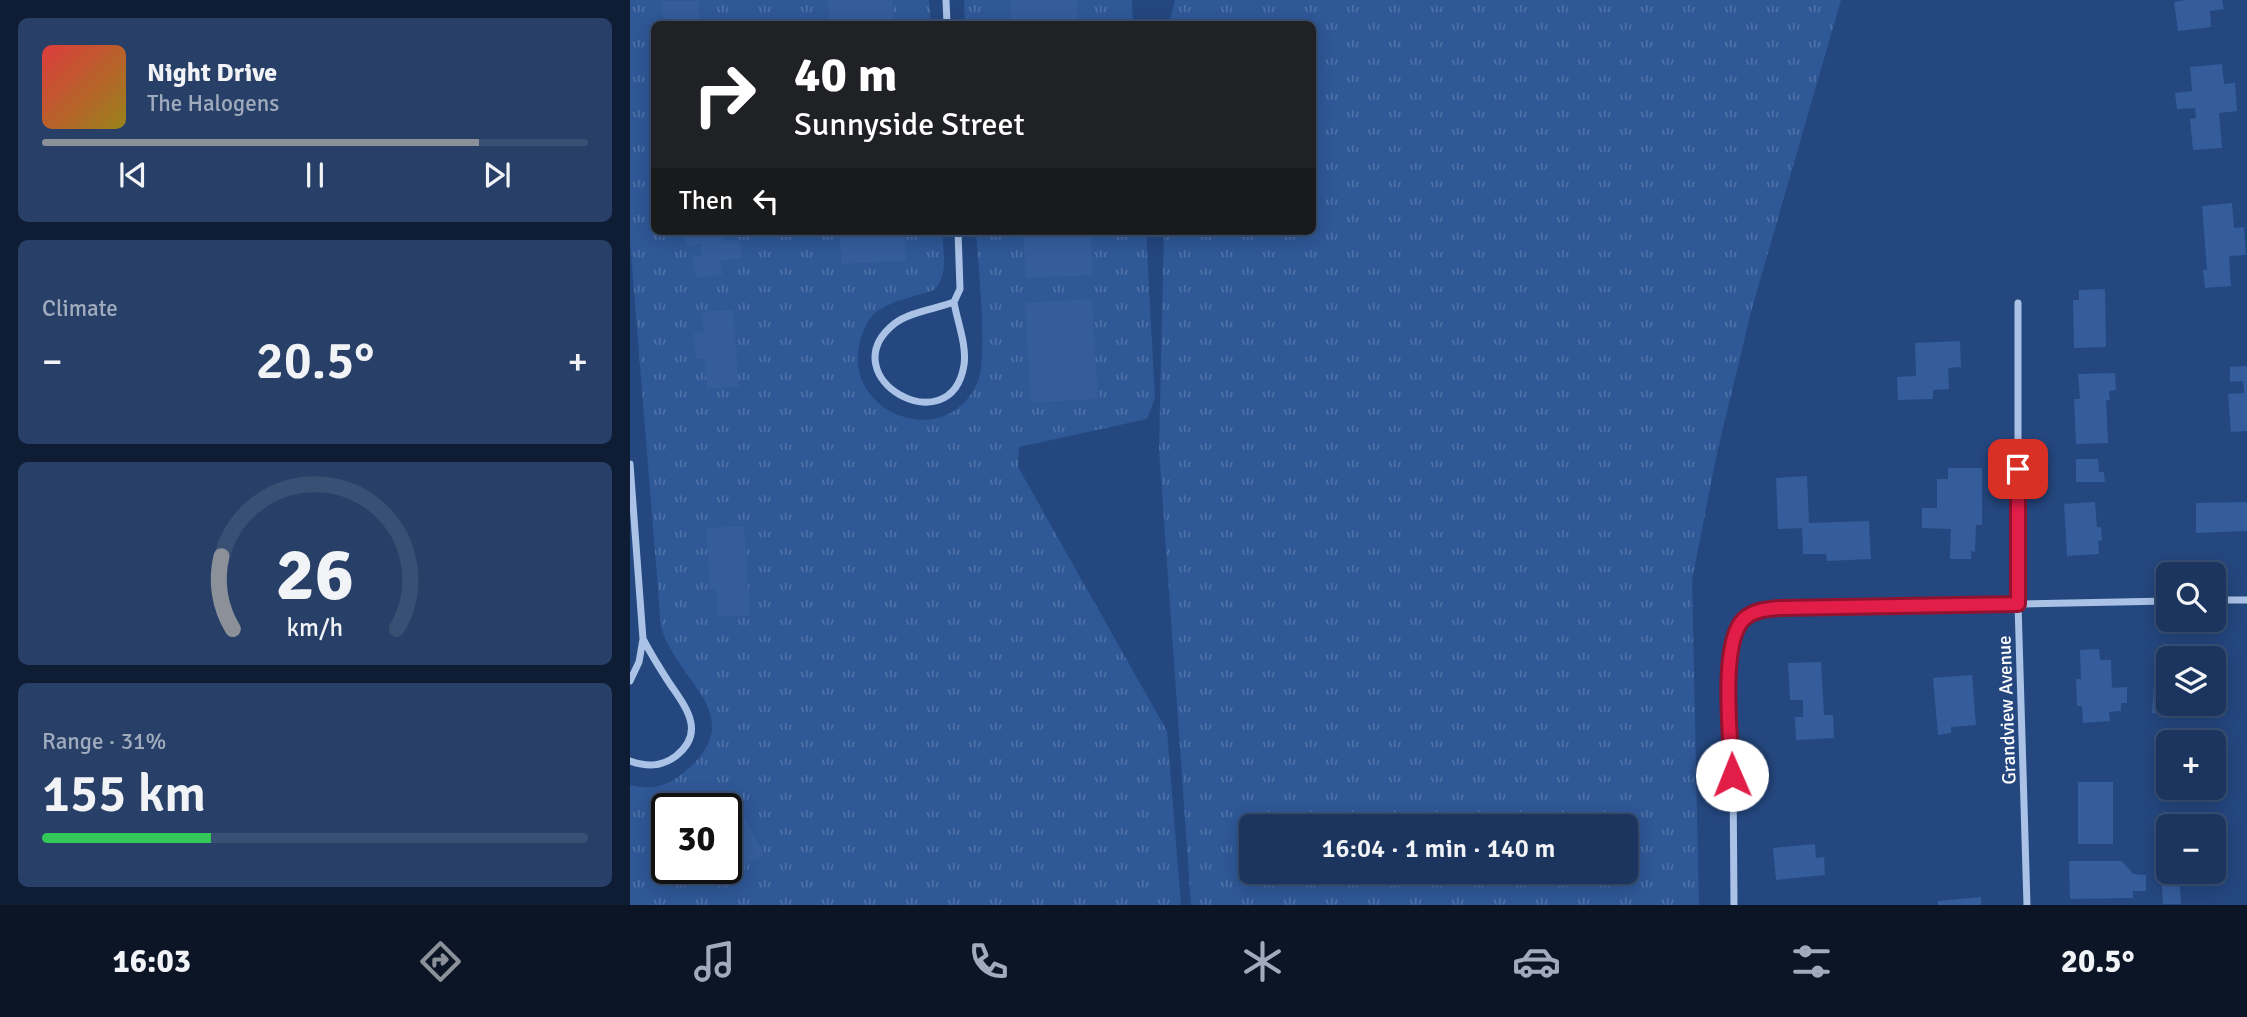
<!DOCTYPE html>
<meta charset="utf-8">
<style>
body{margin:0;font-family:Signika,sans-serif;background:#284068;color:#f1f3f6;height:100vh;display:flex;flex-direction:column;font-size:26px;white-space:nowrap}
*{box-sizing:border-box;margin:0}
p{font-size:23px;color:#a0abbd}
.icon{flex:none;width:38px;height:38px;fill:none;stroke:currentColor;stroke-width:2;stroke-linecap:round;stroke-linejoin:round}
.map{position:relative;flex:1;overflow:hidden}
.details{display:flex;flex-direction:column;gap:18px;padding:18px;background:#0f1d34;width:630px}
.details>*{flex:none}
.guide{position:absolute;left:21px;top:21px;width:665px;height:214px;border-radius:10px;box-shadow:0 4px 18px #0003,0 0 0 2px #395074;background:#202124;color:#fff;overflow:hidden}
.controls{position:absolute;left:1526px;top:562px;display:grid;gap:14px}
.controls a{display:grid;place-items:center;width:70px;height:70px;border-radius:10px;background:#1b355f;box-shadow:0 4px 18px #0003,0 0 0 2px #395074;font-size:35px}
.speed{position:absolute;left:21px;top:793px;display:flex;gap:14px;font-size:35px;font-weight:700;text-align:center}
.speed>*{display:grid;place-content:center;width:91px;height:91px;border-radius:50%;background:#1b355f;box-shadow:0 4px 18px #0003,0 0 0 2px #395074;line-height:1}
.speed .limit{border:4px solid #111;border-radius:10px;background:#fff;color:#111}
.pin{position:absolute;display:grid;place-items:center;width:60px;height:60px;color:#fff;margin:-30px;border-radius:14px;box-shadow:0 4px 10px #0006}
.me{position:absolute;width:77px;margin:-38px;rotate:359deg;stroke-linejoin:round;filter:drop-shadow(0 0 5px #0008)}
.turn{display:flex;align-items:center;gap:24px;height:147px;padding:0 28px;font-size:32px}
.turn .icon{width:91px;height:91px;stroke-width:2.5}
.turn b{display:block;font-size:49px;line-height:60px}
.then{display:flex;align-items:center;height:66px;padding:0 28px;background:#0003;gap:14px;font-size:26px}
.big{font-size:52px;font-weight:600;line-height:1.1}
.details .widget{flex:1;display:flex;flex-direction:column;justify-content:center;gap:10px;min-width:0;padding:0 24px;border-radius:10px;background:#284068}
.details .dial{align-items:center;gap:0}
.dial svg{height:182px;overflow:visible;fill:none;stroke:#395074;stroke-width:7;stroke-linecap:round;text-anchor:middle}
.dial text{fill:#f1f3f6;stroke:none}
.song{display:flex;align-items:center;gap:21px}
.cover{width:84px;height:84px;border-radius:10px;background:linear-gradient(135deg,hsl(0 70% 55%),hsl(50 70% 35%))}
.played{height:7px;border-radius:4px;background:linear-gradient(90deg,#8c9099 80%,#395074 80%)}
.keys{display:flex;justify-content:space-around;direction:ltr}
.heat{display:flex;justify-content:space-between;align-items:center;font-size:38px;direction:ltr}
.charge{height:10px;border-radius:5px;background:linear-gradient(90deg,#34c759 31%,#395074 0)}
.trip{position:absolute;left:609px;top:814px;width:399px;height:70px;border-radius:10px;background:#1b355f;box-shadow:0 4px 18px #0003,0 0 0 2px #395074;font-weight:600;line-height:70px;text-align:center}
.dock{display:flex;height:112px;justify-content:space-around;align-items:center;background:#0b1526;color:#a0abbd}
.dock .icon{width:49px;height:49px}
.dock .selected{color:#8c9099}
.dock b{font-size:32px;color:#f1f3f6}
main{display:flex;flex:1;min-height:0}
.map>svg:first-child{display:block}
.grass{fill:url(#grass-tufts);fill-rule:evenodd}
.building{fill:#355d9c}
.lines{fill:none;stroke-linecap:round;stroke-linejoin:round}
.street{stroke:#aac2e6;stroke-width:7}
.route-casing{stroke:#92132f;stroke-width:18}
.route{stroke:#e11d48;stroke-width:12}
.labels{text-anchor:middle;stroke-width:7;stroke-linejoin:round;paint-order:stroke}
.street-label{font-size:19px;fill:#fff;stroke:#24477f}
</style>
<main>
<section class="details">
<div class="widget">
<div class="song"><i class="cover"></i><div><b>Night Drive</b><p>The Halogens</p></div></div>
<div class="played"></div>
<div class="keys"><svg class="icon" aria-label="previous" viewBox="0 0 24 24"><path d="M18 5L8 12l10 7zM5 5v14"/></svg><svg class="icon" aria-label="pause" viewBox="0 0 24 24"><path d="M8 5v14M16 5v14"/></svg><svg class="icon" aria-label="next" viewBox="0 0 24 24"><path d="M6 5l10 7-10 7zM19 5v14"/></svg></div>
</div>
<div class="widget"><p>Climate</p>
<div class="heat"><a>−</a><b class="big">20.5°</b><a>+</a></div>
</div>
<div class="widget dial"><svg viewBox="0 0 100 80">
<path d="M14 69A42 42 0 1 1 86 69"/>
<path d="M14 69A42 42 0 0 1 9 37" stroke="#8c9099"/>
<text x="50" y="56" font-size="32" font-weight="700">26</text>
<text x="50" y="72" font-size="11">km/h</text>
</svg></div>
<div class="widget"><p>Range · 31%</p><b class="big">155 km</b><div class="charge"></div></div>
</section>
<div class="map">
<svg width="1617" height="905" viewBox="0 0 1617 905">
<defs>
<pattern id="grass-tufts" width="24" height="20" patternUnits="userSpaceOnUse" patternTransform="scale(1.75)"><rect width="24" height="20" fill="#2f5897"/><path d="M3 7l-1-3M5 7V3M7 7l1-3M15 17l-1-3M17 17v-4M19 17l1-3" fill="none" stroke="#4e71a7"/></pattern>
</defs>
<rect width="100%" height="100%" fill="#24477f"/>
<path class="grass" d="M 0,0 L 299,0 L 301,24 L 24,24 L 24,231 L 312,231 C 313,250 319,276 304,290 C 284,297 261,300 244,314 C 237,321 232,333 230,342 C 211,414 318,454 348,381 C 358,355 348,263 346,231 L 516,231 L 525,398 L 517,419 L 389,447 L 388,467 L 537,731 L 551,905 L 0,905 L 0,785 C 25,791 40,785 59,768 C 118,714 47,682 31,627 L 0,241 ZM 37,808 L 96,808 L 96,868 L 37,868 Z
M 334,0 L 502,0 L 503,24 L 335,24 Z
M 545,0 L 1211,0 L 1122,308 L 1087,453 L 1062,580 L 1069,905 L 561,905 L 529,449 L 534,231 L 682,231 L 682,24 L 539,24 ZM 996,826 L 996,872 L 621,872 L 621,826 Z"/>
<path class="building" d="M 198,0 L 263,0 L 264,24 L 199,24 Z
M 380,0 L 447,0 L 448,20 L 381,24 Z
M 1556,0 L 1592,0 L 1594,9 L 1580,11 L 1581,27 L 1548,31 L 1544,2 Z
M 32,1 L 69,1 L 70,21 L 34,24 Z
M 1592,64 L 1594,84 L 1605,83 L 1607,111 L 1589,113 L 1592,148 L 1563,150 L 1560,119 L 1566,118 L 1565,108 L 1547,109 L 1545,93 L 1562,91 L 1560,67 Z
M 1602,203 L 1604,228 L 1614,227 L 1616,255 L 1599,256 L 1601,286 L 1575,288 L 1573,270 L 1577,270 L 1572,206 Z
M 54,231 L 93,231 L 94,241 L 110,240 L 112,258 L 90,260 L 92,275 L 66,278 L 63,257 L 72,256 L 71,244 L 56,246 Z
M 210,231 L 274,231 L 276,261 L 211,264 Z
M 393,231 L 460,231 L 463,275 L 396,278 Z
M 1475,289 L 1476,347 L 1444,348 L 1443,300 L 1449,300 L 1449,290 Z
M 462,299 L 468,399 L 401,403 L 395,303 Z
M 103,310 L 109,386 L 77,389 L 75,359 L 66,359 L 64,333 L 74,332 L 72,312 Z
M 1330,341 L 1331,367 L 1318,368 L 1319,389 L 1303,390 L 1303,399 L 1268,400 L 1267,377 L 1286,376 L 1285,343 Z
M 1617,366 L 1617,431 L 1601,432 L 1598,394 L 1614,393 L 1613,381 L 1600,382 L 1600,367 Z
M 1485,373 L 1486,390 L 1479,391 L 1480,400 L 1476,400 L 1478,443 L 1446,444 L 1444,399 L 1450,399 L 1448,374 Z
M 1446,459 L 1468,459 L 1469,472 L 1474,472 L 1475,482 L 1446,482 Z
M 1318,468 L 1352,468 L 1352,525 L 1346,525 L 1345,552 L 1341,551 L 1341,559 L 1320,559 L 1321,529 L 1292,528 L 1292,508 L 1307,508 L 1307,479 L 1318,479 Z
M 1177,476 L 1179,523 L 1239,521 L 1241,559 L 1197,561 L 1196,554 L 1173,554 L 1172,528 L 1148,529 L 1146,478 Z
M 1465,502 L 1467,527 L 1471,527 L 1472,540 L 1468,541 L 1469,554 L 1437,556 L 1434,504 Z
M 1617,502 L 1617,531 L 1566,533 L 1566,503 Z
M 114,526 L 120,615 L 88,617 L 86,589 L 80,589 L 76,528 Z
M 1469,649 L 1470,660 L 1481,660 L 1482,688 L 1497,687 L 1497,703 L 1491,703 L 1491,711 L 1479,712 L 1480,721 L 1453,723 L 1452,706 L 1447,706 L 1446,679 L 1451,679 L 1450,650 Z
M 1191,662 L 1194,715 L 1203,715 L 1204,738 L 1166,740 L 1165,717 L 1173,717 L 1173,700 L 1160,700 L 1158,663 Z
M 1342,675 L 1346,725 L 1321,727 L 1321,733 L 1308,735 L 1303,678 Z
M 1524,686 L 1538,686 L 1538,713 L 1522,713 Z
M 1448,782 L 1483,782 L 1483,844 L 1448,844 Z
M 113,815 L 134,855 L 73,887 L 64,868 L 96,868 L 96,824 Z
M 1185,844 L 1186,858 L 1194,857 L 1195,875 L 1146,880 L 1143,848 Z
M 1439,861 L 1492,861 L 1503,874 L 1516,875 L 1516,891 L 1503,891 L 1503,898 L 1440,899 Z
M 1531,866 L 1538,866 L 1538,872 L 1549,872 L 1551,904 L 1533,904 Z
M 1351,897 L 1351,905 L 1308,905 L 1308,901 Z"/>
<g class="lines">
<path class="street" d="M 316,0 L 317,24
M 324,302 C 327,321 337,345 334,365 C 321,446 199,377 264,324 C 279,312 306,309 324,302 Z
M 324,302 L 330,289 L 328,231
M 1388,303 L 1388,604 L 1397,905
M 0,464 L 13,639
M 1584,600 L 1617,600
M 0,681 L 9,662 L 13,639 C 21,654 29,667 38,681 C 53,704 78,731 46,756 C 31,767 17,767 0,761
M 1104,905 L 1102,645 C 1109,618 1122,610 1150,609 L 1538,601"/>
</g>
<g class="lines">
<defs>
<path id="route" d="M 1102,775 C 1101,741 1089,642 1114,619 C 1124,610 1137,609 1150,608 L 1388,604 L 1388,469"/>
</defs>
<use href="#route" class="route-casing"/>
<use href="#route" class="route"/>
</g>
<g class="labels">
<g class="street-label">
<text transform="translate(1376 710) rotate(-92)" y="7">Grandview Avenue</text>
</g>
</g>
</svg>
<div class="controls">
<a><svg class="icon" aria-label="search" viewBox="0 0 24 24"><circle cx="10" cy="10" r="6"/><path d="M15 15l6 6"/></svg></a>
<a><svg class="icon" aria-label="layers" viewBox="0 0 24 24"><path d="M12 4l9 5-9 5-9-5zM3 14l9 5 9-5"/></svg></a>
<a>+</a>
<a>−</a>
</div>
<div class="speed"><div class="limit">30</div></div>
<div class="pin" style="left:1388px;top:469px;background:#d93025"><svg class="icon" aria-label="arrive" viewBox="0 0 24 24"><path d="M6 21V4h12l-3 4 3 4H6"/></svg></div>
<svg class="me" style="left:1102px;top:775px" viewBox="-20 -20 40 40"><circle r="19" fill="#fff"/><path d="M0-13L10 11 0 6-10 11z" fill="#e11d48"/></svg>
<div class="trip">16:04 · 1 min · 140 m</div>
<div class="guide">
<div class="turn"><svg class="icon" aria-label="right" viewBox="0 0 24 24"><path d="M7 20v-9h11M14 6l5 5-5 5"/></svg><div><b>40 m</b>Sunnyside Street</div></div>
<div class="then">Then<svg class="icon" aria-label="left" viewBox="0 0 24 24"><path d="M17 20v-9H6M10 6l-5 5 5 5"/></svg></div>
</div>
</div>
</main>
<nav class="dock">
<b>16:03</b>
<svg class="icon selected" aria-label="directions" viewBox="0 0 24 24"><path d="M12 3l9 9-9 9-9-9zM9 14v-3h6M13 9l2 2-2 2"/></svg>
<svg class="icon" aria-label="music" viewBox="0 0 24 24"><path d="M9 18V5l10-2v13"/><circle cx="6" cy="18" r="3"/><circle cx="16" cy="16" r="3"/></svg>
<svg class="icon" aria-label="phone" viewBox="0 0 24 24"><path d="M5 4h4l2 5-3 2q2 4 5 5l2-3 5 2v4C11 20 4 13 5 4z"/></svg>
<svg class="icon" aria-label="climate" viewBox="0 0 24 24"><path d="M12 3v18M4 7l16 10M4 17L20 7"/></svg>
<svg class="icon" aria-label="car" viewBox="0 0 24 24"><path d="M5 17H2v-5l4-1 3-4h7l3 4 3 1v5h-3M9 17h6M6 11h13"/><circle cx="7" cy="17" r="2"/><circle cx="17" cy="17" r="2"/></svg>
<svg class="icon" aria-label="filters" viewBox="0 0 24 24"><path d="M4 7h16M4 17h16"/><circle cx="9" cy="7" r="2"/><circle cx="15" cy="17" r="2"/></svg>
<b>20.5°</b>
</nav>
